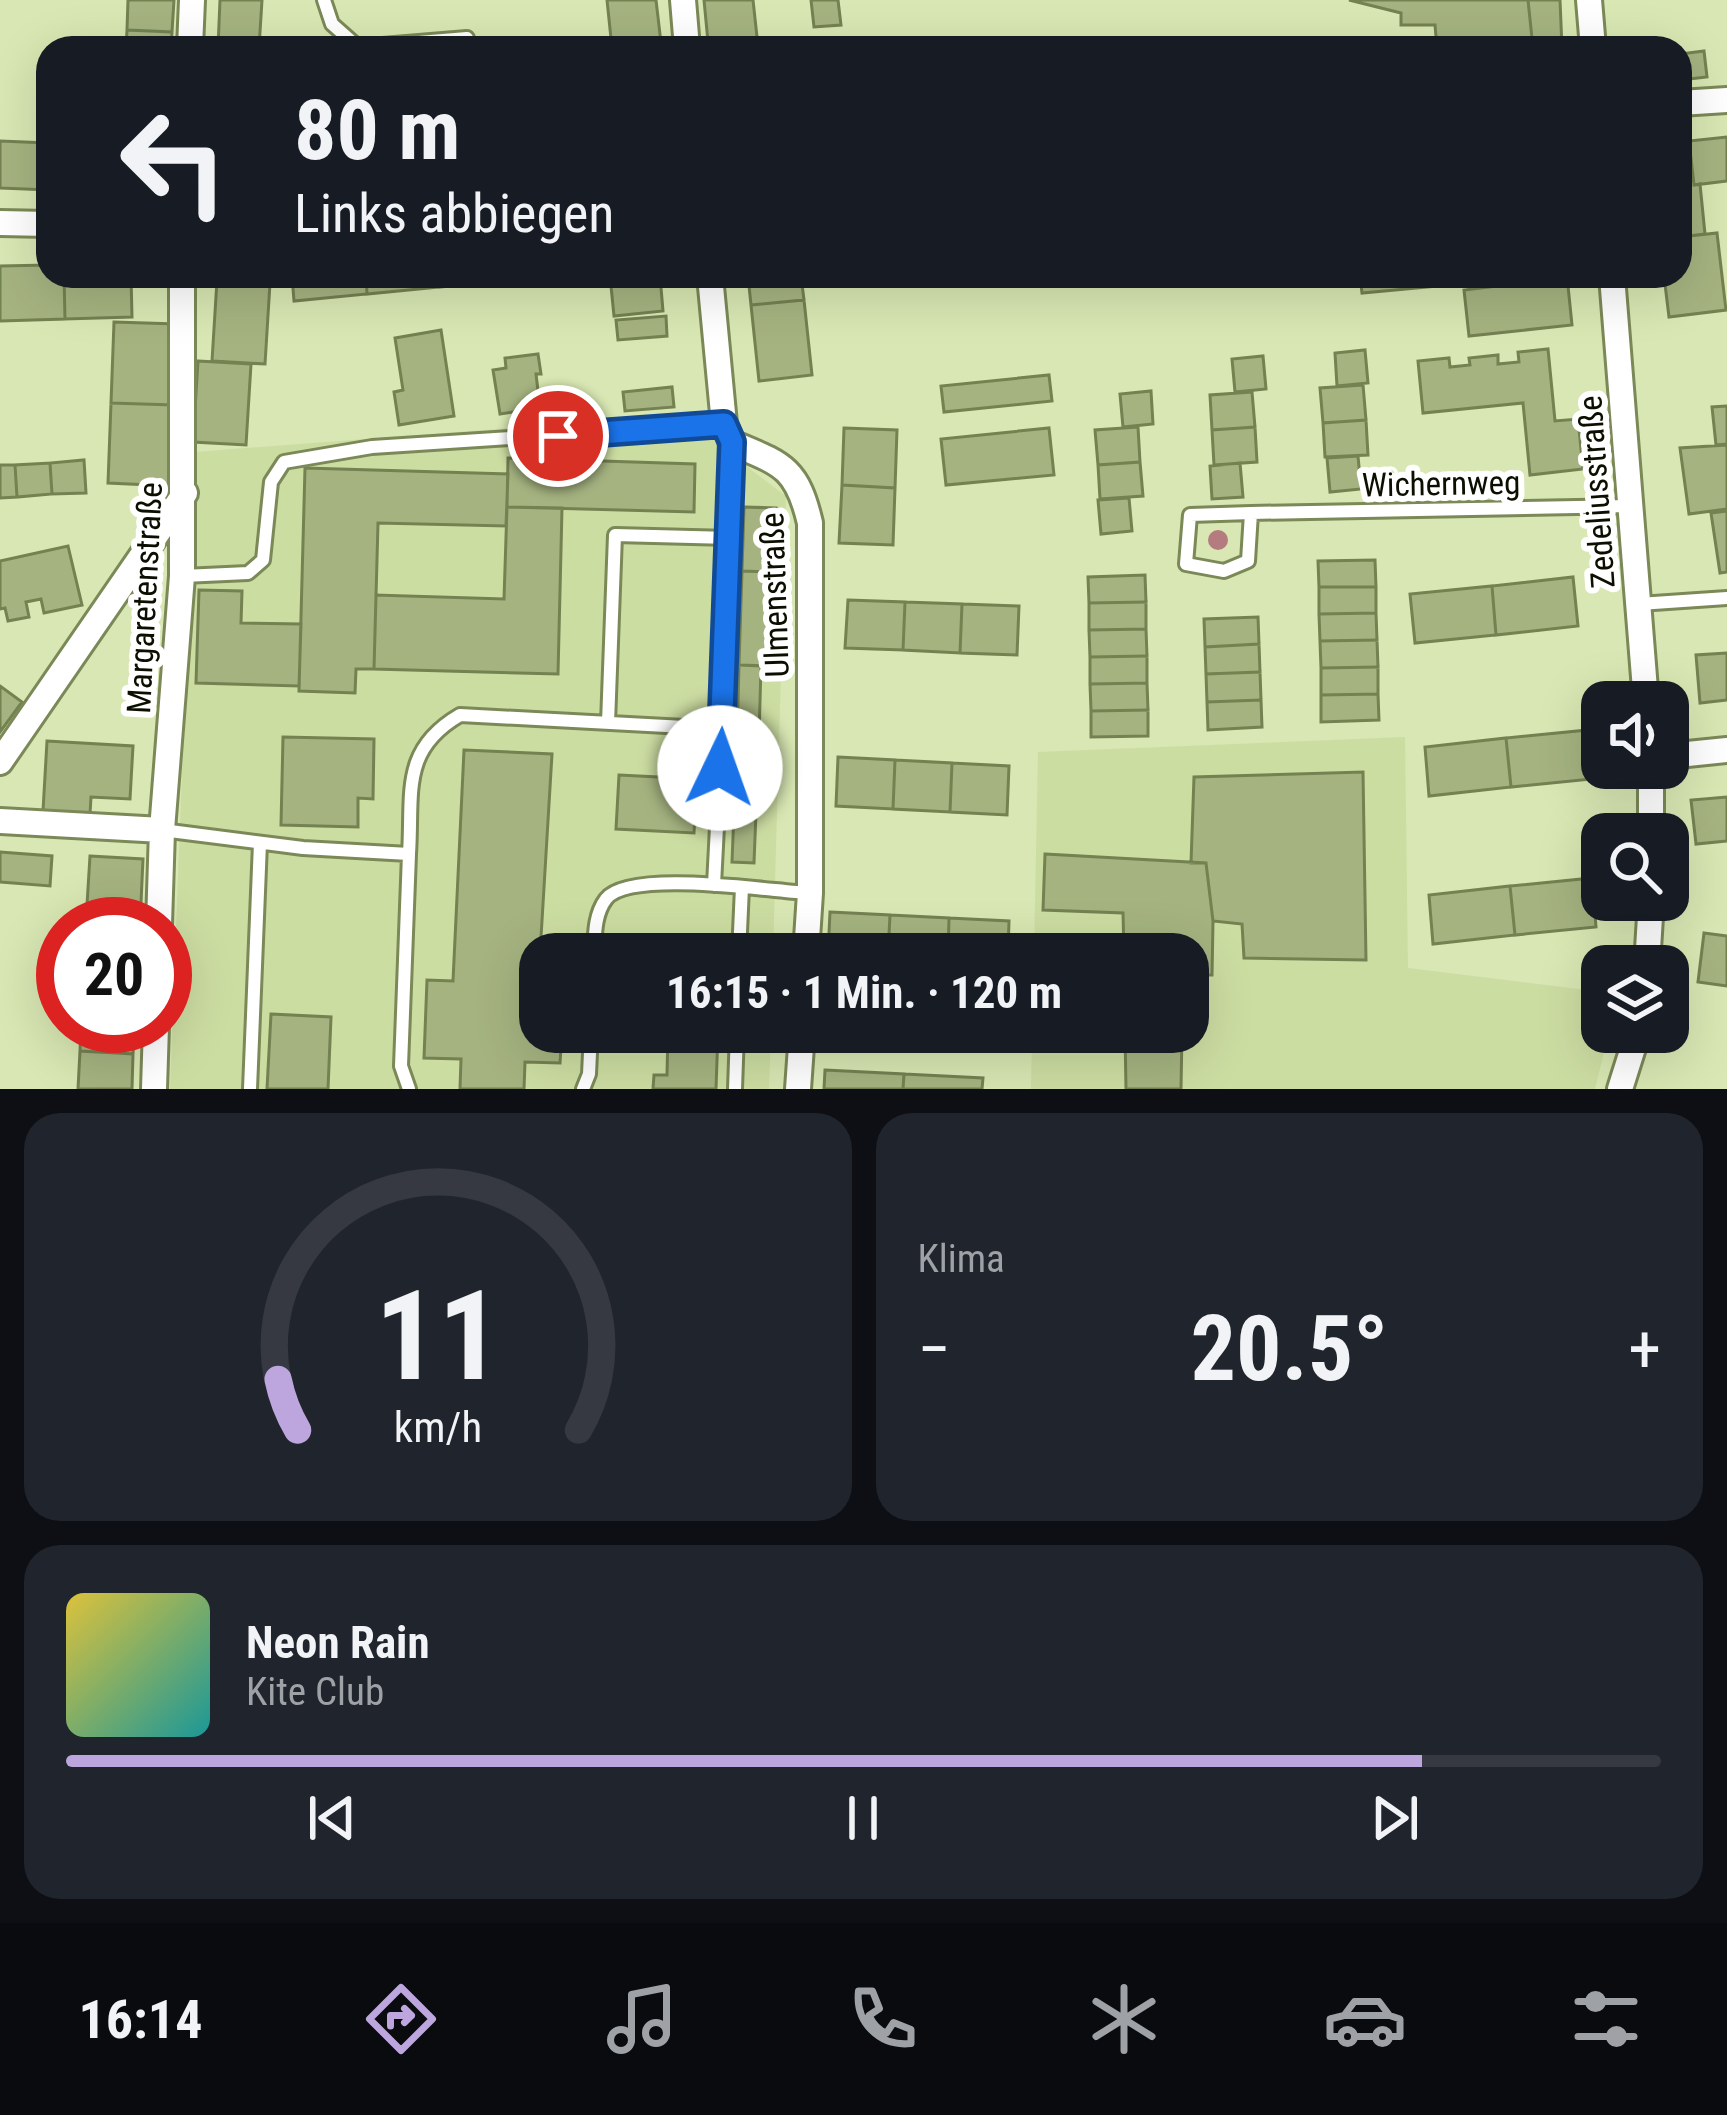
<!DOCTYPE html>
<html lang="de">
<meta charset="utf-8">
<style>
body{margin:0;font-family:"Roboto Condensed",sans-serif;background:#20242c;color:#f1f3f6;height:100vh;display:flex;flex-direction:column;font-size:45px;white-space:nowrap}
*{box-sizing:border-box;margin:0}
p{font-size:39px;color:#9ea1a6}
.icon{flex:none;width:66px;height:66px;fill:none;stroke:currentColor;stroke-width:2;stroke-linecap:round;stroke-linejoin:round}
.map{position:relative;height:1089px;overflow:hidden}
.panel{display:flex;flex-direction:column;gap:24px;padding:24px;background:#0d0f14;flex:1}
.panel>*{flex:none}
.guide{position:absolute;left:36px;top:36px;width:1656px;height:252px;border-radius:36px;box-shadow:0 12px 48px #0002;background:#171b24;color:#f1f3f6;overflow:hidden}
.fabs{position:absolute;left:1581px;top:681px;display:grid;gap:24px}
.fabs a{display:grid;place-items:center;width:108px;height:108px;border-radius:24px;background:#171b24;box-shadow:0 12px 48px #0002;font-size:60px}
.speed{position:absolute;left:36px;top:897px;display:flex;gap:24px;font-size:60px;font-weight:700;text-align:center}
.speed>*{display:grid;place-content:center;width:156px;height:156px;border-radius:50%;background:#171b24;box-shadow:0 12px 48px #0002;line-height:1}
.speed .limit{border:18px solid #d22;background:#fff;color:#111}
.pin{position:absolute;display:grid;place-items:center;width:102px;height:102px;color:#fff;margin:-51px;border:6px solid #fff;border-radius:50%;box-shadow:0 3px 12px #0007}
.me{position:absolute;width:132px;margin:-66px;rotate:3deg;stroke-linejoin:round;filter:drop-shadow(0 0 9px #0008)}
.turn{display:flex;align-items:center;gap:42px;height:252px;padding:0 60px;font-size:54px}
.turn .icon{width:156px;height:156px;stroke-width:2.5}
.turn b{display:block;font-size:84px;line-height:102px}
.big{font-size:90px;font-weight:700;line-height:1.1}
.panel .widget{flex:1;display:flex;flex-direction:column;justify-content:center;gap:18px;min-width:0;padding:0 42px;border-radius:36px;background:#20242c}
.panel .dial{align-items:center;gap:0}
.dial svg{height:312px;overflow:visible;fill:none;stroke:#363941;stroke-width:7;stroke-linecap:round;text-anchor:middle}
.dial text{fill:#f1f3f6;stroke:none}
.song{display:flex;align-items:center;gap:36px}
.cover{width:144px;height:144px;border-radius:18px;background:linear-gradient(135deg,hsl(50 70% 55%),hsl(180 70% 35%))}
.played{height:12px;border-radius:6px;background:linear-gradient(90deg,#bda6de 85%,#363941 85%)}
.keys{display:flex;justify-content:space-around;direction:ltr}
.heat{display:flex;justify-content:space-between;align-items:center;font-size:66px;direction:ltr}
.panel .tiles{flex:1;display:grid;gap:24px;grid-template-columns:1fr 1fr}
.widget:last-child{grid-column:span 2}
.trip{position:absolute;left:519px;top:933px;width:690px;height:120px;border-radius:36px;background:#171b24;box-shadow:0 12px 48px #0002;font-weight:700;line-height:120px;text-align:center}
.tab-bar{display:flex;height:192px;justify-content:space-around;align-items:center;background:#090b0e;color:#9ea1a6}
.tab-bar .icon{width:84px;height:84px}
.tab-bar .active{color:#bda6de}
.tab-bar b{font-size:54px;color:#f1f3f6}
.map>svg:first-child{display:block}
.built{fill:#ccdda2}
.building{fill:#a5b380;stroke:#748151;stroke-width:3}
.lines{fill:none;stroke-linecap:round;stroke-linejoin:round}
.lane-casing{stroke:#7b8857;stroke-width:18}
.street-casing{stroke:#7b8857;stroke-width:30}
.lane{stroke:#fff;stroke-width:12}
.street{stroke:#fff;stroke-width:24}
.tree{fill:#b47c7e}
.route-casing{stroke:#114b97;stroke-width:30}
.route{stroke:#1a73e8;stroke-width:21}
.labels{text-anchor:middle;stroke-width:12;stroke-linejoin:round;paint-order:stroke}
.street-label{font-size:33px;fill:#0a0f00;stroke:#fff}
</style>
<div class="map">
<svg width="1727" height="1089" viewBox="0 0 1727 1089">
<rect width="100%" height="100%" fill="#d8e7b3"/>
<path class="built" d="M 705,413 L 715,443 L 786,496 L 773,954 L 540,954 L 540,1032 L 771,1032 L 769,1089 L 170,1089 L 194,452 Z
M 1405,737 L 1408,968 L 1602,992 L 1602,1032 L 1609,1032 L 1595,1089 L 1031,1089 L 1032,1032 L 1188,1032 L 1188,954 L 1034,954 L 1038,752 Z"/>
<path class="building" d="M 128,0 L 174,0 L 172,32 L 127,30 Z
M 220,0 L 262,0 L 259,48 L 218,48 Z
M 607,0 L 656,0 L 661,43 L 612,48 Z
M 704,0 L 753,0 L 757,37 L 708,42 Z
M 811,0 L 838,0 L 841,25 L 814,27 Z
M 1349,0 L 1528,0 L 1533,48 L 1437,48 L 1435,25 L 1401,25 L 1401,13 Z
M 1528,0 L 1560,0 L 1562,48 L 1533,48 Z
M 127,30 L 172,32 L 171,48 L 126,48 Z
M 757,37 L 758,48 L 709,48 L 708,42 Z
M 1376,38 L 1376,48 L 1312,48 L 1312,43 Z
M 1704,51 L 1707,77 L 1680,80 L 1680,54 Z
M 1727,137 L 1727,181 L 1694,185 L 1689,141 Z
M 0,141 L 48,143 L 48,190 L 0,188 Z
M 1691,159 L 1694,185 L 1700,184 L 1705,234 L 1680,237 L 1680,160 Z
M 1717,233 L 1726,310 L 1669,317 L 1664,276 L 1680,276 L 1680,237 Z
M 48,265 L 48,276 L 64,276 L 65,319 L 0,321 L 0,266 Z
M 64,276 L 131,276 L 132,317 L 65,319 Z
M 292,276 L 366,276 L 367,294 L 294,301 Z
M 366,276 L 439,276 L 440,287 L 367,294 Z
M 439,276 L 512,276 L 513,279 L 440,287 Z
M 610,276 L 660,276 L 663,311 L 614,316 Z
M 748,276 L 801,276 L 804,300 L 751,305 Z
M 1360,276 L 1438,276 L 1439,286 L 1362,293 Z
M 1514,276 L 1567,276 L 1572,325 L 1469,336 L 1464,290 L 1515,284 Z
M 217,280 L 270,283 L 265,364 L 212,361 Z
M 804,300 L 812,375 L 759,381 L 751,305 Z
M 666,316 L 667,336 L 618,340 L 616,320 Z
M 114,322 L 176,324 L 173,405 L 111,403 Z
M 441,330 L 454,416 L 399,425 L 394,392 L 403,390 L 395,338 Z
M 1548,349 L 1555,421 L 1578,419 L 1583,469 L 1530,475 L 1523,403 L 1423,413 L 1418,361 L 1449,358 L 1450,367 L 1470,365 L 1469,358 L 1498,355 L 1498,364 L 1519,362 L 1518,352 Z
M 1365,350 L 1368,383 L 1337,386 L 1335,353 Z
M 538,354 L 541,374 L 536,374 L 540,408 L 500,414 L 493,370 L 506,368 L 505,358 Z
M 1263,356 L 1266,389 L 1235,392 L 1232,359 Z
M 198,361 L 251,364 L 246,445 L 193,442 Z
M 1049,375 L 1052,401 L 944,412 L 941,386 Z
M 1363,385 L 1366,420 L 1323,423 L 1320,388 Z
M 672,387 L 674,407 L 625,411 L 623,392 Z
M 1151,391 L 1153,424 L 1123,427 L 1120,394 Z
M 1252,392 L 1255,427 L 1212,430 L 1210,395 Z
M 111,403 L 173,405 L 171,486 L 108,483 Z
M 1727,406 L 1727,444 L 1716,445 L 1712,407 Z
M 1366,420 L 1368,455 L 1325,457 L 1323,423 Z
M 1138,427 L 1140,462 L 1098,465 L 1095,430 Z
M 1255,427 L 1257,462 L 1214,465 L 1212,430 Z
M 844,428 L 897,430 L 895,488 L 842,485 Z
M 1049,428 L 1054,475 L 946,485 L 941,439 Z
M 1727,445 L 1727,509 L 1689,514 L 1680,448 Z
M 1358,456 L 1361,489 L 1330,492 L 1327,458 Z
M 508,458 L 695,464 L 694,512 L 507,507 Z
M 84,460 L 86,493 L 52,494 L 50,463 Z
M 1140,462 L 1143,496 L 1100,499 L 1098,465 Z
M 50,463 L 52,494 L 17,497 L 15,465 Z
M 1240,463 L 1243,497 L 1212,499 L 1210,466 Z
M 0,465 L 15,465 L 17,497 L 0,498 Z
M 305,468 L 508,474 L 506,526 L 378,523 L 374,669 L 356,669 L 355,693 L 299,691 Z
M 842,485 L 895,488 L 893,545 L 839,543 Z
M 1129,498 L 1132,531 L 1101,534 L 1098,500 Z
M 507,507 L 562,508 L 558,674 L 374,669 L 376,595 L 504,599 Z
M 744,507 L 776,508 L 773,572 L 742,571 Z
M 1727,511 L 1727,572 L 1720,573 L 1711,513 Z
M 68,546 L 82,605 L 44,613 L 41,599 L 26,602 L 29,617 L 8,621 L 5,608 L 0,609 L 0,561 Z
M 1375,560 L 1376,587 L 1319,587 L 1318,561 Z
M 742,571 L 773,572 L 770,666 L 739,665 Z
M 1145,575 L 1146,602 L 1089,603 L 1088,577 Z
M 1573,577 L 1578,626 L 1496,635 L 1492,586 Z
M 1492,586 L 1496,635 L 1415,643 L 1410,594 Z
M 1319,587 L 1376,587 L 1376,613 L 1319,614 Z
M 199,590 L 242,591 L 241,623 L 301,624 L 299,686 L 196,683 Z
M 848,600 L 905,602 L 903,650 L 845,648 Z
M 905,602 L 962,604 L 960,653 L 903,650 Z
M 1146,602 L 1146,629 L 1089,630 L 1089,603 Z
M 962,604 L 1019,606 L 1017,655 L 960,653 Z
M 1376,613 L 1377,640 L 1320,641 L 1319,614 Z
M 1258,617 L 1259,644 L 1205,647 L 1204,619 Z
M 1146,629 L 1147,656 L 1090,657 L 1089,630 Z
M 1377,640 L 1378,667 L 1321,668 L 1320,641 Z
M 1259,644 L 1260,672 L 1206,674 L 1205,647 Z
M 1727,653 L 1727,700 L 1700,703 L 1696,655 Z
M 1147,656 L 1147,683 L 1090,684 L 1090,657 Z
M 739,665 L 761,666 L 759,737 L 737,737 Z
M 1378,667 L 1378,694 L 1321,695 L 1321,668 Z
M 1260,672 L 1261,700 L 1207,702 L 1206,674 Z
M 1147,683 L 1148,710 L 1091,711 L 1090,684 Z
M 0,686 L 22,702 L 0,732 Z
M 1378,694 L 1379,720 L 1321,722 L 1321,695 Z
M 1261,700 L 1262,727 L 1208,730 L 1207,702 Z
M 1148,710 L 1148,736 L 1091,737 L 1091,711 Z
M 1588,730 L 1592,779 L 1511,787 L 1506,738 Z
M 283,737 L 374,739 L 373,799 L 358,798 L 358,827 L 281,825 Z
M 737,737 L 759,737 L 754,863 L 732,862 Z
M 1506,738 L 1511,787 L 1429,796 L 1425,747 Z
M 47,741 L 133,746 L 130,799 L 91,797 L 90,814 L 43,811 Z
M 464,750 L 552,754 L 540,954 L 540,1032 L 562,1032 L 560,1063 L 525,1062 L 524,1089 L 460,1089 L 461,1059 L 424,1058 L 427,980 L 453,981 Z
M 838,757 L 895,760 L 893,809 L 836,806 Z
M 895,760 L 952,763 L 950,812 L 893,809 Z
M 952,763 L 1009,766 L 1007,815 L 950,812 Z
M 1363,772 L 1366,960 L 1244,958 L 1242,924 L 1213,921 L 1206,863 L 1191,863 L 1194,777 Z
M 619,775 L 697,779 L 694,833 L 616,829 Z
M 1727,797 L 1727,841 L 1696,844 L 1691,800 Z
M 0,852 L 52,856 L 50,886 L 0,882 Z
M 1045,854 L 1206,863 L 1213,921 L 1212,975 L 1188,975 L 1188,954 L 1124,954 L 1123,913 L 1043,910 Z
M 90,856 L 143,859 L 140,924 L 86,921 Z
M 1592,878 L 1596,927 L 1515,935 L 1510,886 Z
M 1510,886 L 1515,935 L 1433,944 L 1429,895 Z
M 830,912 L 890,915 L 888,954 L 828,954 Z
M 890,915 L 949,918 L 948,954 L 888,954 Z
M 949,918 L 1009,921 L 1008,954 L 948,954 Z
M 1704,933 L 1727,936 L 1727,986 L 1698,982 Z
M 659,940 L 722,943 L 722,954 L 659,954 Z
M 271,1014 L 331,1017 L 328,1089 L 267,1089 Z
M 81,1026 L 135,1026 L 133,1054 L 80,1051 Z
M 668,1032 L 718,1032 L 716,1089 L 653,1089 L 654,1075 L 667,1075 Z
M 1125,1032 L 1182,1032 L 1181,1089 L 1126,1089 Z
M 80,1051 L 133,1054 L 132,1089 L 78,1089 Z
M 825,1070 L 904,1074 L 903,1089 L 824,1089 Z
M 904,1074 L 983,1078 L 982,1089 L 903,1089 Z"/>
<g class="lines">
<defs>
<path id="lane" d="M 324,0 L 332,24 L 358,47 L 467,38
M 1251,513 L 1248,561 L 1224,571 L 1186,564 L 1190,515 L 1251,513 L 1630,506
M 183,576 L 248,573 L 263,560 L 271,482 L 284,462 L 372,447 L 724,424
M 1639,604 L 1727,598
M 608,723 L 615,535 L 730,538
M 722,729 L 732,443
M 162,830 L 303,848 L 409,854 L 401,1066 L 409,1089
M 409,854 C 413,793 400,750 460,715 L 722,729 L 714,885
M 594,954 C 595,936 594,915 606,899 C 630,869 769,891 809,893
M 739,954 L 742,887
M 250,1089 L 260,843
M 583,1089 L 589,1074 L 591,1032
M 735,1089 L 737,1032"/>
<path id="street" d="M 683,0 L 687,48
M 1589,0 L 1593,48
M 190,48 L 192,0
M 1680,103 L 1727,100
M 0,223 L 48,224
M 710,276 L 724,424 L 732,443 C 782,464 797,467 810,523 L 810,893 L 806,954
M 1612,276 L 1646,702
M 1668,756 L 1727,750
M 0,762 L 185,493
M 1651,768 L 1651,834
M 0,821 L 162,830
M 159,924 L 162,830 L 182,576 L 182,276
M 1647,966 L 1651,900
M 154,1089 L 156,1026
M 798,1089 L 802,1032
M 1620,1089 L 1638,1032"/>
</defs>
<use href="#lane" class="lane-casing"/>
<use href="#street" class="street-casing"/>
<use href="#lane" class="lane"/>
<use href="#street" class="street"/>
</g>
<circle class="tree" cx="1218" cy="540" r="10"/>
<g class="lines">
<defs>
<path id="route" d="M 558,436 L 724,424 L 732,442 L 720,768"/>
</defs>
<use href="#route" class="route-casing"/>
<use href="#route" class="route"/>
</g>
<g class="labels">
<g class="street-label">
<text transform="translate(1441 483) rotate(-1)" y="12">Wichernweg</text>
<text transform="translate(1596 492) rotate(-94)" y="12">Zedeliusstraße</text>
<text transform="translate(774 595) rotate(-92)" y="12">Ulmenstraße</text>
<text transform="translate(144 598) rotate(-87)" y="12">Margaretenstraße</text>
</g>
</g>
</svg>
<div class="fabs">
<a><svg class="icon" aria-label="sound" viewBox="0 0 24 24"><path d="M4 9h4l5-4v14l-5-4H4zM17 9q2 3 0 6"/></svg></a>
<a><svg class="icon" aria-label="search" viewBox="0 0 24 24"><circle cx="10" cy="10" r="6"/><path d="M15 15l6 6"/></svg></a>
<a><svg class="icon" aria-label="layers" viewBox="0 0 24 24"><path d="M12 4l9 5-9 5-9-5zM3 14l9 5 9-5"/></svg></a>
</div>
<div class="speed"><div class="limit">20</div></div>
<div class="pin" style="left:558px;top:436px;background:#d93025"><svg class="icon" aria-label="arrive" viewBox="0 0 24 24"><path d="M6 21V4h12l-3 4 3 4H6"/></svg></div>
<svg class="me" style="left:720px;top:768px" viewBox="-20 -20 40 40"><circle r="19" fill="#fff"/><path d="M0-13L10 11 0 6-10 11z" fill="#1a73e8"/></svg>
<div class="trip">16:15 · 1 Min. · 120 m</div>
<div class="guide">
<div class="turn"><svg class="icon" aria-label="left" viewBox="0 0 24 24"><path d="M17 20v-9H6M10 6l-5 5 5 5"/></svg><div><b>80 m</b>Links abbiegen</div></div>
</div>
</div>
<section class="panel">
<div class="tiles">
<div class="widget dial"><svg viewBox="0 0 100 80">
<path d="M14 69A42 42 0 1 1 86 69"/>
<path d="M14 69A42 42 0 0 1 9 56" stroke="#bda6de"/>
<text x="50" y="56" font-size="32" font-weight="700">11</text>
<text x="50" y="72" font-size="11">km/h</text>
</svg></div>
<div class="widget"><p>Klima</p>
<div class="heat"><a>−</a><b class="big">20.5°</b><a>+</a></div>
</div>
<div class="widget">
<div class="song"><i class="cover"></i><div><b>Neon Rain</b><p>Kite Club</p></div></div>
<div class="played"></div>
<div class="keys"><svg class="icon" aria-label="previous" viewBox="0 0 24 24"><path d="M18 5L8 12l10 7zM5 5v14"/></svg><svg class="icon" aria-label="pause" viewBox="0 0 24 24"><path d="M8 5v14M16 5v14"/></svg><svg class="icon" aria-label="next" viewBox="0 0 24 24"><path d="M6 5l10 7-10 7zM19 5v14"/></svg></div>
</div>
</div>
</section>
<nav class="tab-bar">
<b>16:14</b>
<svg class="icon active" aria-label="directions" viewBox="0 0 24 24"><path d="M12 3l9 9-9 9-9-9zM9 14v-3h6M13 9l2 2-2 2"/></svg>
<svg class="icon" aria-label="music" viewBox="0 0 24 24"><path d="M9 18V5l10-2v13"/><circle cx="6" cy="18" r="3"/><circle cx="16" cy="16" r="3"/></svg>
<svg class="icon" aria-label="phone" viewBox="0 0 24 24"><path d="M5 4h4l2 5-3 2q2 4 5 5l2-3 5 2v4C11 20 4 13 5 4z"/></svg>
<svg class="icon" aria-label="climate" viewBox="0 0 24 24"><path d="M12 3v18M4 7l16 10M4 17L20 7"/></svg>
<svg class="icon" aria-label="car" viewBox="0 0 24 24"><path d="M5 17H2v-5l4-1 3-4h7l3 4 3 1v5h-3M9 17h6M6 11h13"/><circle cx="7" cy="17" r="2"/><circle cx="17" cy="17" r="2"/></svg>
<svg class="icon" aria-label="filters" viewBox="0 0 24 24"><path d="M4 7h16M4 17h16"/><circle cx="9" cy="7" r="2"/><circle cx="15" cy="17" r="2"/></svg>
</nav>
